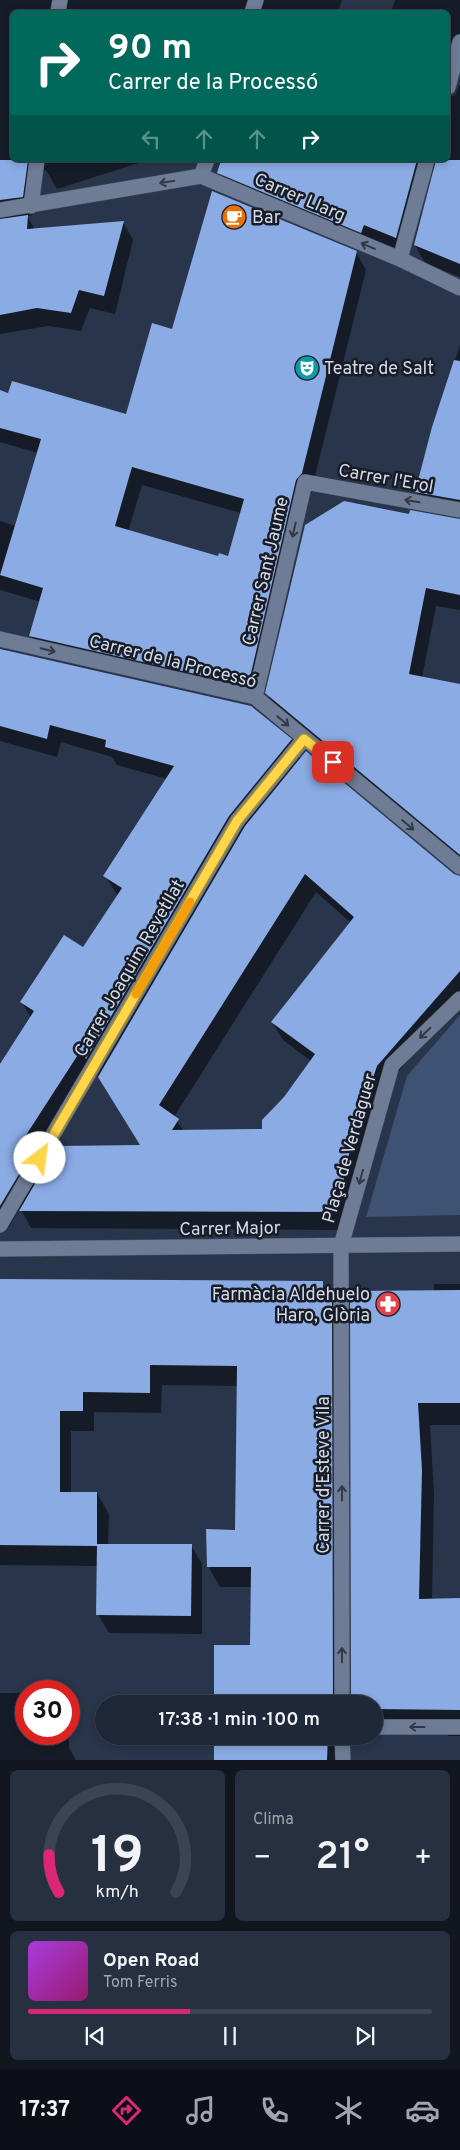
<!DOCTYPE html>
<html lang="es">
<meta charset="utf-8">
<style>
body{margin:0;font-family:Overpass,sans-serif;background:#273040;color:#f1f3f6;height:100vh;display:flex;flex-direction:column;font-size:19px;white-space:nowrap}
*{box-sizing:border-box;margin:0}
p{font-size:16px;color:#a1a6ae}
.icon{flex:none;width:28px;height:28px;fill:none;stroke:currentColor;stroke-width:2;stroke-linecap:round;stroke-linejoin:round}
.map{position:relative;height:1760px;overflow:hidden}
.sheet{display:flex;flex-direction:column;gap:10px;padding:10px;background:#11161f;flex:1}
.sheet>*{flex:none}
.banner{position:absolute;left:10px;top:10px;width:440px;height:152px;border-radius:8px;box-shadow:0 2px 8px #0003,0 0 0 1px #3c4453;background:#00695c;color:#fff;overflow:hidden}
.speed{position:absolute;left:15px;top:1680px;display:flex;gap:10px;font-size:25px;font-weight:700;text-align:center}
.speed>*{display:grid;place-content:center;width:65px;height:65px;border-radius:50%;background:#1f2838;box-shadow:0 2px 8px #0003,0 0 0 1px #3c4453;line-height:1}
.speed .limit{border:8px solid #d22;background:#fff;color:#111}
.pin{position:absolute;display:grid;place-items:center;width:42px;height:42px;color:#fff;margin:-21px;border-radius:10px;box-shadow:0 2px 8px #0006}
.me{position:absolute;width:55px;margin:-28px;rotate:30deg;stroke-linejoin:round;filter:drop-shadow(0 0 4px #0008)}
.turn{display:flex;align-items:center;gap:18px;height:105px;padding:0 15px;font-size:22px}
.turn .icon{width:65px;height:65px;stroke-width:2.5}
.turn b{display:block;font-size:35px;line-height:42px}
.lanes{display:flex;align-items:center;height:48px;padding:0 15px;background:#0003;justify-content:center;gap:25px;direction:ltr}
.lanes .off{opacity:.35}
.big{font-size:38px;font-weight:600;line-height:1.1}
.sheet .tile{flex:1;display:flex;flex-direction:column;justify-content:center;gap:8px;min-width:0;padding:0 18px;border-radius:8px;background:#273040}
.sheet .dial{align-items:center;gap:0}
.dial svg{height:130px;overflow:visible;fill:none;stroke:#3c4453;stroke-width:7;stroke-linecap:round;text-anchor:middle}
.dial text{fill:#f1f3f6;stroke:none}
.song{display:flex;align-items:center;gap:15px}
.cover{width:60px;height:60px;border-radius:8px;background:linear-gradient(135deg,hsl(280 70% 55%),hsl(320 70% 35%))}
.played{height:5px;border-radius:2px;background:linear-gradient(90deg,#db2777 40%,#3c4453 40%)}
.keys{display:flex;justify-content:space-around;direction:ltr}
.heat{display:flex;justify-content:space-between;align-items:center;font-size:28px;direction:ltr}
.sheet .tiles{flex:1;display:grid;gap:10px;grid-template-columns:1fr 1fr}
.tile:last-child{grid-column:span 2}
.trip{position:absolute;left:95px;top:1695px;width:288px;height:50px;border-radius:25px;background:#1f2838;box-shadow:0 2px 8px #0003,0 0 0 1px #3c4453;font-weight:600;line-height:50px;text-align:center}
.tab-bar{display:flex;height:80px;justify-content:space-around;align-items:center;background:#0c1016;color:#a1a6ae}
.tab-bar .icon{width:35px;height:35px}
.tab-bar .active{color:#db2777}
.tab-bar b{font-size:22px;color:#f1f3f6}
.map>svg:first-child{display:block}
.green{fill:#3e5274}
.shadow{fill:#0007;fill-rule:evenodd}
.building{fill:#8aabe3;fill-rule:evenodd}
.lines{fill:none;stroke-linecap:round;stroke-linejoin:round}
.street-casing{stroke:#475163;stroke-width:16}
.secondary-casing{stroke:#475163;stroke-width:16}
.street{stroke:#6e7c95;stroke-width:15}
.secondary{stroke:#6e7c95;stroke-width:15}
.oneway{stroke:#313947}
.route-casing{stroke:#a68a30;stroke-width:12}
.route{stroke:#ffd54a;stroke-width:9}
.slow{stroke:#f59e0b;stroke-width:9}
.labels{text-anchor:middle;stroke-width:5;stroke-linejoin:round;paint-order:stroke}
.street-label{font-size:18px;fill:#d2dae8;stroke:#171c26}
.poi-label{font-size:18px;fill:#d2dae8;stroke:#171c26;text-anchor:start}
</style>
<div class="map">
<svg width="460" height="1760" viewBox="0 0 460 1760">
<rect width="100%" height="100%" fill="#29354a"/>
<path class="green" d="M 460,1015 L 460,1215 L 366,1217 L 407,1076 Z"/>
<path class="shadow" d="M 0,0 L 342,0 L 338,12 L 263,12 L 263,10 L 260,12 L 69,12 L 69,10 L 63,12 L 12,12 L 12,160 L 148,160 L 57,189 L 46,170 L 40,172 L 33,215 L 27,216 L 35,230 L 123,222 L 133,240 L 115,314 L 90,308 L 81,331 L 48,326 L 0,334 Z
M 395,0 L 460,0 L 460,66 L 451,96 L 455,95 L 460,83 L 460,277 L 425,263 L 415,245 L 436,168 L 428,176 L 406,255 L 229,191 L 219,172 L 220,166 L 217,160 L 448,160 L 448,12 L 391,12 Z
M 356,252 L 366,270 L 311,492 L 306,498 L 258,703 L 41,654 L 31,636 L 41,602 L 0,590 L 0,521 L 15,526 L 38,453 L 0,442 L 0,391 L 126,416 L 173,330 ZM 142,485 L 241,513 L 228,557 L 219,557 L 128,532 Z
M 460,345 L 460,516 L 427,510 L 416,492 L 433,428 Z
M 410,516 L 460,520 L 460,610 L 436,606 L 422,678 L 460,686 L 460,863 L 277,712 L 267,693 Z
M 0,649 L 291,740 L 301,759 L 453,875 L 460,877 L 460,1000 L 387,1085 L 347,1230 L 31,1228 L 20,1208 L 8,1228 L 0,1229 L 0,1066 L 31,1018 L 22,1002 L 84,949 L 118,896 L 105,876 L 167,779 L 117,765 L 112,757 L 61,742 L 57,757 L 0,741 ZM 316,892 L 351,923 L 272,1022 L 283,1040 L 311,1061 L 263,1131 L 184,1131 L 174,1117 ZM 92,1066 L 141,1146 L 46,1167 L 37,1151 Z
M 0,1280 L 322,1283 L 327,1292 L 331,1292 L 343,1312 L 345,1704 L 215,1704 L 252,1646 L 252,1587 L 220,1587 L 208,1566 L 237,1531 L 238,1386 L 162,1385 L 161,1413 L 94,1412 L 94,1431 L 71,1431 L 71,1493 L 97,1493 L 109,1514 L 108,1545 L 191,1545 L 202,1564 L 202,1634 L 109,1633 L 98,1614 L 98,1566 L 0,1565 Z
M 434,1284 L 460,1284 L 460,1425 L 430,1425 L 434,1494 L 432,1600 L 460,1599 L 460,1736 L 448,1736 L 446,1732 L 374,1732 L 374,1704 L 351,1704 L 352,1292 L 434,1292 Z
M 0,1693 L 26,1693 L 26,1734 L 69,1734 L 69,1714 L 69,1748 L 76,1760 L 0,1760 Z
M 215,1736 L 339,1736 L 339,1760 L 215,1760 Z"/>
<path class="building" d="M 0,160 L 28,160 L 23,197 L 0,200 Z
M 221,160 L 417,160 L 396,238 L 364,225 L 361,233 L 217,173 Z
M 436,160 L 460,160 L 460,264 L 414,245 Z
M 212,191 L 357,251 L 302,473 L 296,480 L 248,686 L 29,636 L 43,588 L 0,575 L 41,439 L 0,428 L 0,390 L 8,393 L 12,381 L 126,414 L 152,323 L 172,329 ZM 132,467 L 244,499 L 228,556 L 219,553 L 218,556 L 115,526 Z
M 28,215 L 27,229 L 124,221 L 104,296 L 79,290 L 71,313 L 37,308 L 0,315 L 0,219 Z
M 454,360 L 460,361 L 460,500 L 415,492 L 432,427 Z
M 344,501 L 409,514 L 410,510 L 460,519 L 460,595 L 426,588 L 409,674 L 460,684 L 460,855 L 265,693 L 305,525 Z
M 0,649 L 251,706 L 292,739 L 229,816 L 86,1059 L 81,1050 L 19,1146 L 36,1146 L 0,1206 L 0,1064 L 34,1011 L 20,1002 L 64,935 L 83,947 L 122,888 L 103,876 L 174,766 L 105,747 L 106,740 L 50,725 L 47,739 L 0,726 Z
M 306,751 L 454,874 L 460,876 L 460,971 L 377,1066 L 351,1145 L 337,1212 L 19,1211 L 57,1146 L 140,1145 L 98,1077 L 245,826 ZM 305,874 L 354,917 L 271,1022 L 315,1054 L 284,1097 L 262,1120 L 262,1129 L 172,1130 L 179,1119 L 159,1105 Z
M 0,1279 L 323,1281 L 323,1291 L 332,1291 L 333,1704 L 214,1704 L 214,1645 L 250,1645 L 251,1567 L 207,1567 L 206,1529 L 235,1530 L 237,1366 L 150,1365 L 150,1393 L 83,1392 L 83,1411 L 60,1411 L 60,1492 L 97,1492 L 97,1546 L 0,1545 Z
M 460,1290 L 460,1403 L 418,1403 L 422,1470 L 419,1599 L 460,1598 L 460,1710 L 374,1709 L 374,1704 L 351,1704 L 350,1291 Z
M 97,1544 L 192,1544 L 191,1616 L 96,1615 Z
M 214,1736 L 328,1736 L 327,1760 L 214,1760 Z"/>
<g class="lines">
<defs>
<path id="street" d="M 58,12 L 60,0
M 252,12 L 256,0
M 448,87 L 460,42
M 201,176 L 207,160
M 31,206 L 37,160
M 0,210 L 201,176 L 400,259 L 460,288
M 400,259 L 427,160
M 0,639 L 255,697 L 460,867
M 255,697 L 305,482 L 460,510
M 0,1225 L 237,821 L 304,739
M 342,1704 L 341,1246 L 392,1065 L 460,999
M 374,1727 L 460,1727
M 342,1736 L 343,1760"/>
<path id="secondary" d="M 0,1249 L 460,1244"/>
</defs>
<use href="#street" class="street-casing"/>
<use href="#secondary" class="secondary-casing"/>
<use href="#street" class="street"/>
<use href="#secondary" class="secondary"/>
</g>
<defs><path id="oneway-shaft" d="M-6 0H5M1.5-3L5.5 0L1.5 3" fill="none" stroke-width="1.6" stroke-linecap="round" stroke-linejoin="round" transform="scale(1.25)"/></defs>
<g class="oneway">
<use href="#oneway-shaft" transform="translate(167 182) rotate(170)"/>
<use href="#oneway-shaft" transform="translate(368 246) rotate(-157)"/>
<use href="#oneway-shaft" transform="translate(412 501) rotate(-170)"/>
<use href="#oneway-shaft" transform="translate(294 530) rotate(103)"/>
<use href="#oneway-shaft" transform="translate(48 650) rotate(13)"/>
<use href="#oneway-shaft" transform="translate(283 721) rotate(40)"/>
<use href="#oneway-shaft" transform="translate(408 825) rotate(40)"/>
<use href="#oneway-shaft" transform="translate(425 1033) rotate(136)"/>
<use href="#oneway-shaft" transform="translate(361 1177) rotate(106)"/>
<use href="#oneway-shaft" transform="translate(342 1493) rotate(-90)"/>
<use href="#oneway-shaft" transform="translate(342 1655) rotate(-90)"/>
<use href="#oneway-shaft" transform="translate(417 1727) rotate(180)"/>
</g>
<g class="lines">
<defs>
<path id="route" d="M 40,1158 L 237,821 L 304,739 L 333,762"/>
</defs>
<use href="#route" class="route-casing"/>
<use href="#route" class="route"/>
<path class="slow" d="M 136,994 L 190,902"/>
</g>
<defs>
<symbol id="cafe-disc" viewBox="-11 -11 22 22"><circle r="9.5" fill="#e8710a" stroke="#171c26"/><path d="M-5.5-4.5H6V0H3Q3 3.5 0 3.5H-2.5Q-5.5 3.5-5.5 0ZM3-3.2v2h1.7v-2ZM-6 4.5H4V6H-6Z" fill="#fff"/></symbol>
<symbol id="theatre-disc" viewBox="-11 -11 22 22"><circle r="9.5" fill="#0f9aa8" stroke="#171c26"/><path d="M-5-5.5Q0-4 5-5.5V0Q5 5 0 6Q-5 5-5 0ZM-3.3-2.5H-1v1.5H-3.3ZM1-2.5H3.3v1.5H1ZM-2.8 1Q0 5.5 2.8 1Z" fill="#fff"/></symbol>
<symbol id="pharmacy-disc" viewBox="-11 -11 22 22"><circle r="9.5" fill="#e0444e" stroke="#171c26"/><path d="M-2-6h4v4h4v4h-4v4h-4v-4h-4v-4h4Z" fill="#fff"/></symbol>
</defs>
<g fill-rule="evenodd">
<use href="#cafe-disc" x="220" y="203" width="28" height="28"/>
<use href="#theatre-disc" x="293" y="354" width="28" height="28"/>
<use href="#pharmacy-disc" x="374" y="1290" width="28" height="28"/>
</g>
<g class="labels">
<g class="street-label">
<text transform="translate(300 197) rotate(23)" y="6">Carrer Llarg</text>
<text transform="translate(386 478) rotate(10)" y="6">Carrer l'Erol</text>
<text transform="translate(265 571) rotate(-77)" y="6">Carrer Sant Jaume</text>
<text transform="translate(173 661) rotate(14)" y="6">Carrer de la Processó</text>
<text transform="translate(129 968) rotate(-60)" y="6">Carrer Joaquim Revetllat</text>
<text transform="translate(349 1148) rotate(-74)" y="6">Plaça de Verdaguer</text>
<text transform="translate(230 1228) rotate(-1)" y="6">Carrer Major</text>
<text transform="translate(323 1475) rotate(-90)" y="6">Carrer d'Esteve Vila</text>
</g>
<g class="poi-label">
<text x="252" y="223">Bar</text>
<text x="324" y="374">Teatre de Salt</text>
<text x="370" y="1300" text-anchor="end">Farmàcia Aldehuelo<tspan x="370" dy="21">Haro, Glòria</tspan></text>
</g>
</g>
</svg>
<div class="speed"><div class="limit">30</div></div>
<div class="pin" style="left:333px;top:762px;background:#d93025"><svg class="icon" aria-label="arrive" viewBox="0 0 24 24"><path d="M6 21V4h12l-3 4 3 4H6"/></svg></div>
<svg class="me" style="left:40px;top:1158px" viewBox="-20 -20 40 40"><circle r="19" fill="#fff"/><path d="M0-13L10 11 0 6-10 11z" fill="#ffd54a"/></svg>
<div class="trip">17:38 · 1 min · 100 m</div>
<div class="banner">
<div class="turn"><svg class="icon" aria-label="right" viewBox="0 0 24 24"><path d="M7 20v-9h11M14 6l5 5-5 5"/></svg><div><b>90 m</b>Carrer de la Processó</div></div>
<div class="lanes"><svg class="icon off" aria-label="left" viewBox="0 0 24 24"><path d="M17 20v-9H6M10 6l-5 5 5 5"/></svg><svg class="icon off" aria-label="ahead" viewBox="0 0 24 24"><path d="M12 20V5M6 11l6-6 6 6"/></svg><svg class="icon off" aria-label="ahead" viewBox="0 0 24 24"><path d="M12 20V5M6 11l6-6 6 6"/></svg><svg class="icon" aria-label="right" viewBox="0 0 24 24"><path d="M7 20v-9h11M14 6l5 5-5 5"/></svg></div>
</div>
</div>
<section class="sheet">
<div class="tiles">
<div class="tile dial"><svg viewBox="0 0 100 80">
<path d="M14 69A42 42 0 1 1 86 69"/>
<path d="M14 69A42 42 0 0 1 8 46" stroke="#db2777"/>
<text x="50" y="56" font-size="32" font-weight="700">19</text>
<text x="50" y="72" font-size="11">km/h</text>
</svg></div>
<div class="tile"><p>Clima</p>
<div class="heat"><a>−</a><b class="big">21°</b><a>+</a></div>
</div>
<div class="tile">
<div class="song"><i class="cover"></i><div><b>Open Road</b><p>Tom Ferris</p></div></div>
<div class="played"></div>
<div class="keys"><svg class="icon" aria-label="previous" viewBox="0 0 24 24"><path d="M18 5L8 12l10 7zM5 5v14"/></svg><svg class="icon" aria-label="pause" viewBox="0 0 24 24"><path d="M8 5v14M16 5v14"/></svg><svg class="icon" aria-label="next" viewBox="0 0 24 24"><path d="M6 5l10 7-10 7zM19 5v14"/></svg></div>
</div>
</div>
</section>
<nav class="tab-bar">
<b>17:37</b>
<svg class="icon active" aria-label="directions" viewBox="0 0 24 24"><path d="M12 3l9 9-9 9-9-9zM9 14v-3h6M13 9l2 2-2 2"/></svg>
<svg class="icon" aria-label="music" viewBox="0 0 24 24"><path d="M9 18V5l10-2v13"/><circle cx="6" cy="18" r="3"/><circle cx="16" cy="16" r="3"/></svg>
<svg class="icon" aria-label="phone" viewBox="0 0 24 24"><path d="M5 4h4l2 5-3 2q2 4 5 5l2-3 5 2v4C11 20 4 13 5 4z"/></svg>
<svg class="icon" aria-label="climate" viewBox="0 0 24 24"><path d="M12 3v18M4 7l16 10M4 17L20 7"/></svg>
<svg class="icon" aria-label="car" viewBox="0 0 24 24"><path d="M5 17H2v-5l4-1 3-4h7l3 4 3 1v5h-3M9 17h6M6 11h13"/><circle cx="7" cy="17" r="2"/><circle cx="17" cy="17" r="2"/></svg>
</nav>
